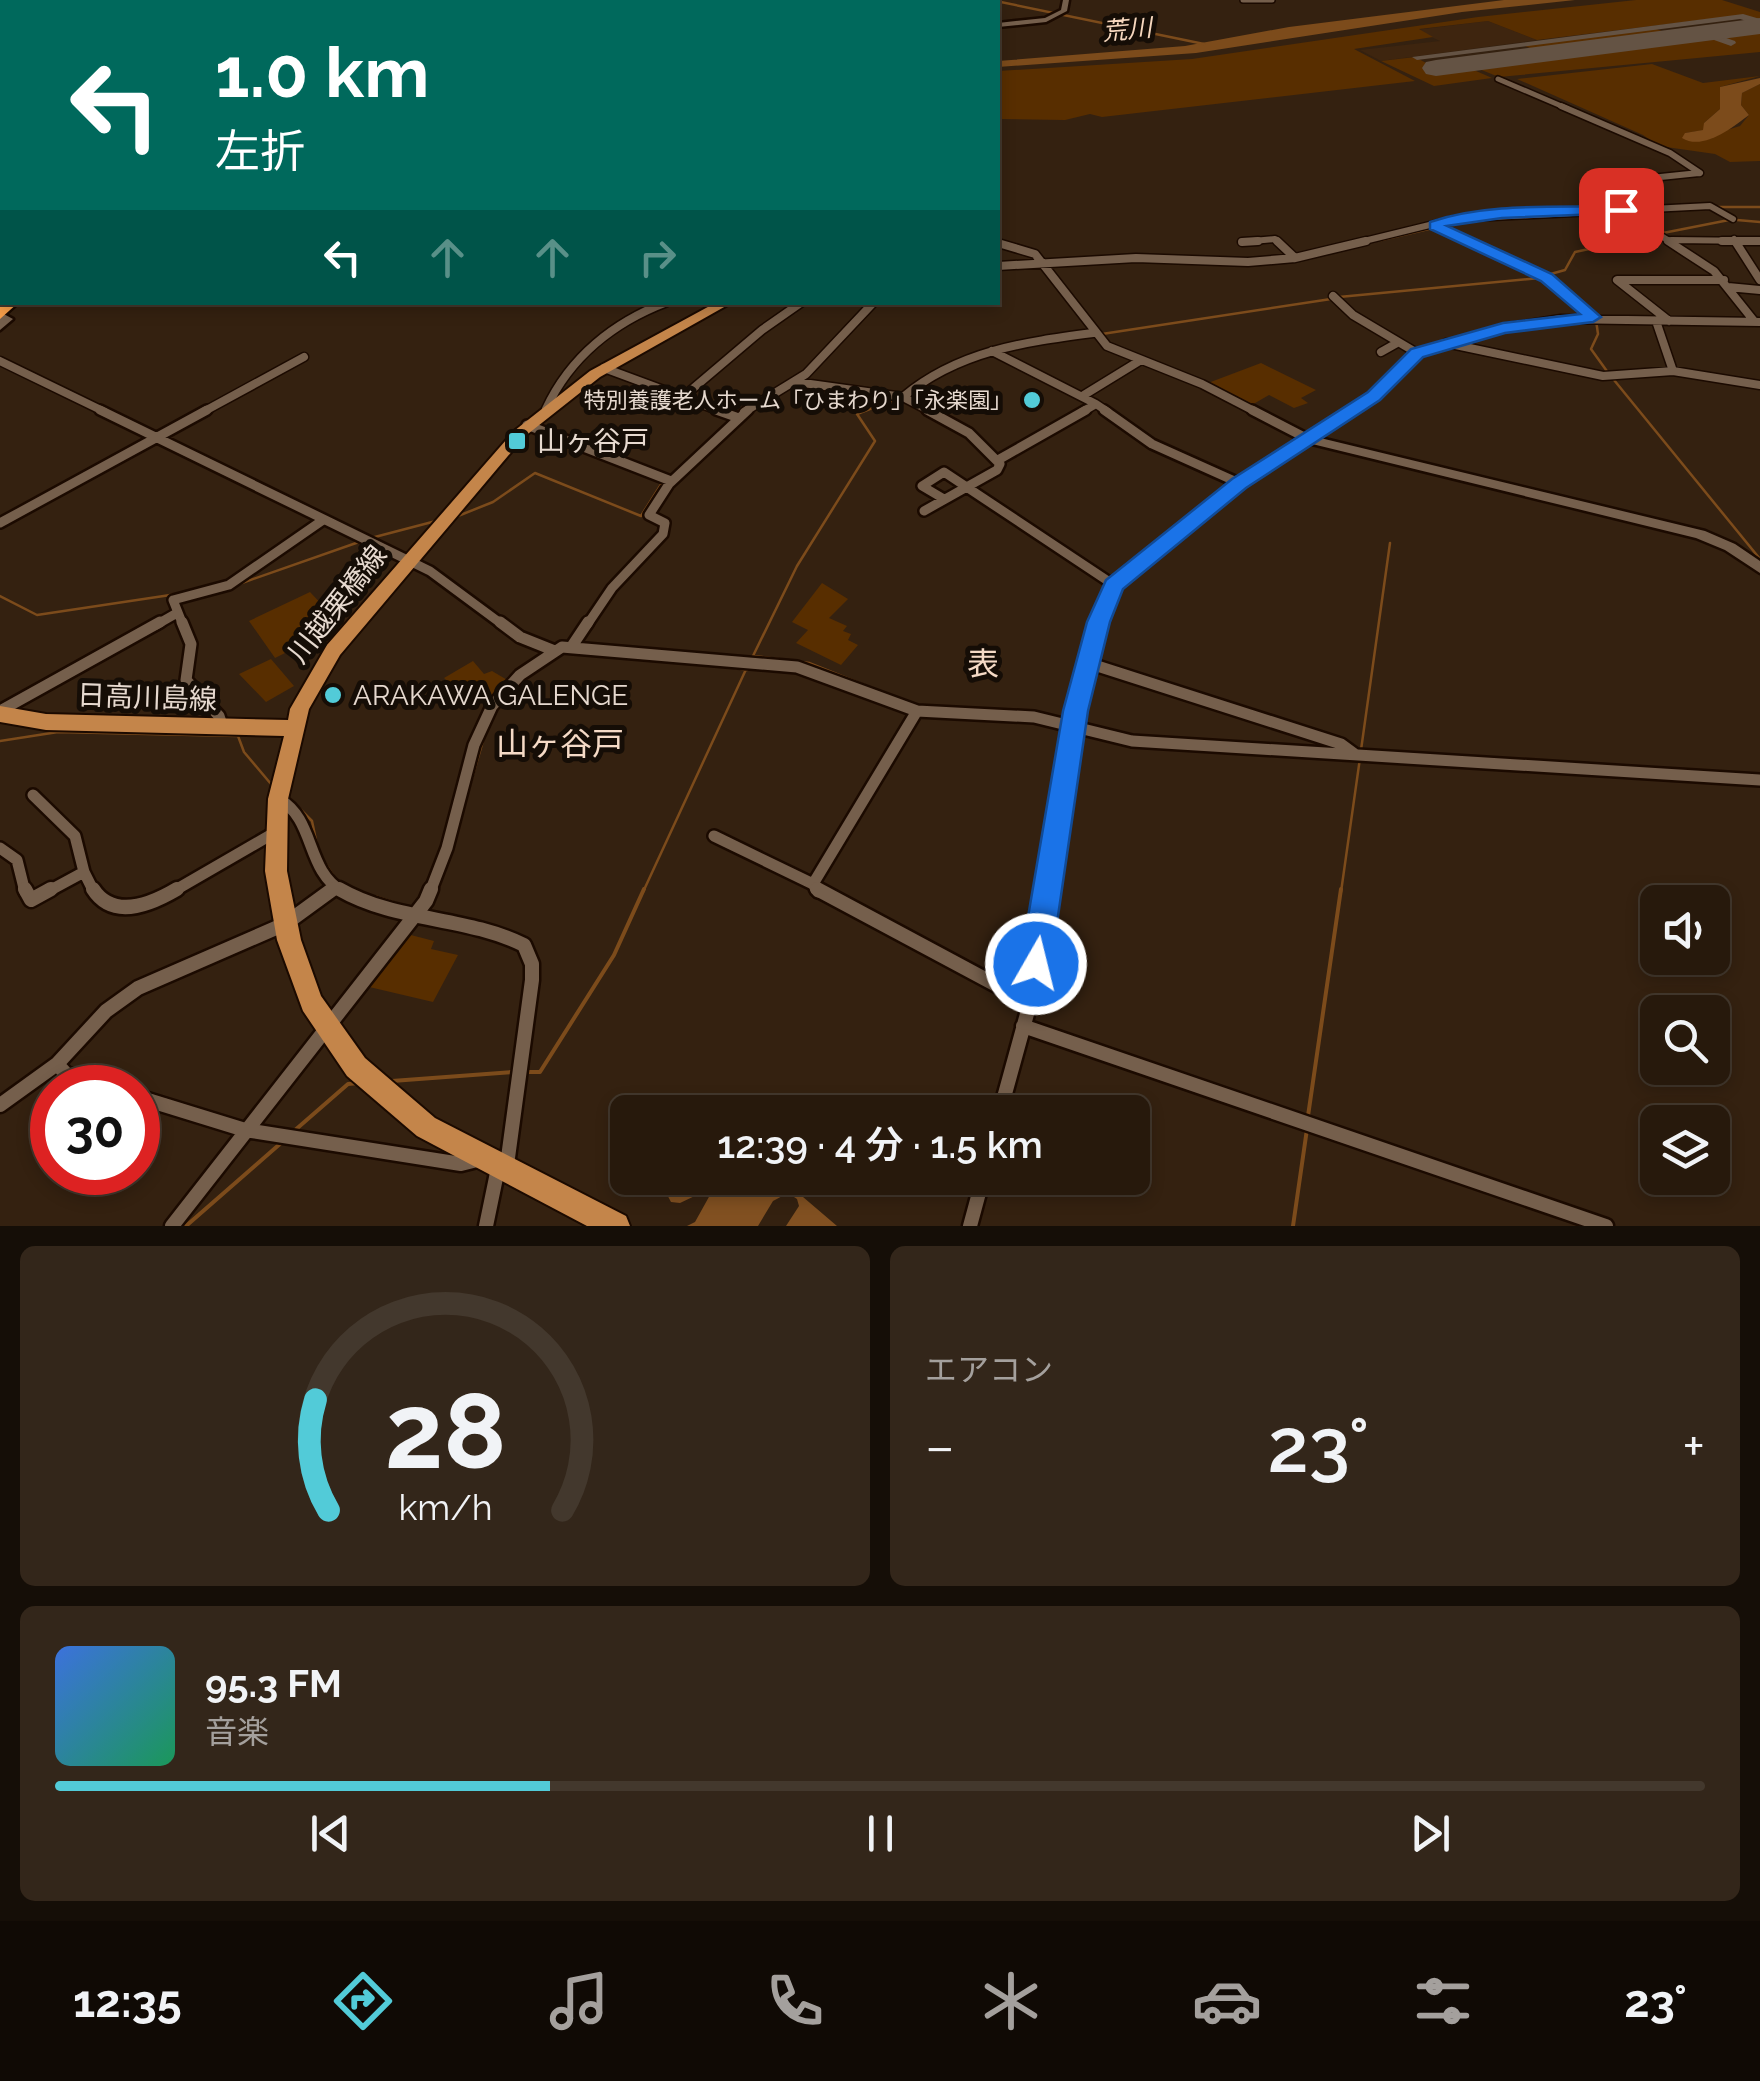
<!DOCTYPE html>
<html lang="ja">
<meta charset="utf-8">
<style>
body{margin:0;font-family:Raleway,"Noto Sans JP",sans-serif;background:#33261a;color:#f1f3f6;height:100vh;display:flex;flex-direction:column;font-size:38px;white-space:nowrap}
*{box-sizing:border-box;margin:0}
p{font-size:32px;color:#a4a09d}
.icon{flex:none;width:55px;height:55px;fill:none;stroke:currentColor;stroke-width:2;stroke-linecap:round;stroke-linejoin:round}
.map{position:relative;height:1226px;overflow:hidden}
.details{display:flex;flex-direction:column;gap:20px;padding:20px;background:#150e07;flex:1}
.details>*{flex:none}
.hud{position:absolute;left:0px;top:0px;width:1000px;height:305px;box-shadow:0 5px 15px #0003,0 0 0 2px #43382d;background:#00695c;color:#fff;overflow:hidden}
.fabs{position:absolute;left:1640px;top:885px;display:grid;gap:20px}
.fabs a{display:grid;place-items:center;width:90px;height:90px;border-radius:15px;background:#27190c;box-shadow:0 5px 15px #0003,0 0 0 2px #43382d;font-size:50px}
.speed{position:absolute;left:30px;top:1065px;display:flex;gap:20px;font-size:50px;font-weight:700;text-align:center}
.speed>*{display:grid;place-content:center;width:130px;height:130px;border-radius:50%;background:#27190c;box-shadow:0 5px 15px #0003,0 0 0 2px #43382d;line-height:1}
.speed .limit{border:15px solid #d22;background:#fff;color:#111}
.pin{position:absolute;display:grid;place-items:center;width:85px;height:85px;color:#fff;margin:-42px;border-radius:20px;box-shadow:0 5px 15px #0006}
.me{position:absolute;width:110px;margin:-55px;rotate:8deg;stroke-linejoin:round;filter:drop-shadow(0 0 8px #0008)}
.turn{display:flex;align-items:center;gap:35px;height:210px;padding:0 50px;font-size:45px}
.turn .icon{width:130px;height:130px;stroke-width:2.5}
.turn b{display:block;font-size:70px;line-height:85px}
.lanes{display:flex;align-items:center;height:95px;padding:0 50px;background:#0003;justify-content:center;gap:50px;direction:ltr}
.lanes .off{opacity:.35}
.big{font-size:75px;font-weight:600;line-height:1.1}
.details .tile{flex:1;display:flex;flex-direction:column;justify-content:center;gap:15px;min-width:0;padding:0 35px;border-radius:15px;background:#33261a}
.details .dial{align-items:center;gap:0}
.dial svg{height:260px;overflow:visible;fill:none;stroke:#43382d;stroke-width:7;stroke-linecap:round;text-anchor:middle}
.dial text{fill:#f1f3f6;stroke:none}
.song{display:flex;align-items:center;gap:30px}
.cover{width:120px;height:120px;border-radius:15px;background:linear-gradient(135deg,hsl(220 70% 55%),hsl(150 70% 35%))}
.played{height:10px;border-radius:5px;background:linear-gradient(90deg,#52cbd8 30%,#43382d 30%)}
.keys{display:flex;justify-content:space-around;direction:ltr}
.heat{display:flex;justify-content:space-between;align-items:center;font-size:55px;direction:ltr}
.details .tiles{flex:1;display:grid;gap:20px;grid-template-columns:1fr 1fr}
.tile:last-child{grid-column:span 2}
.trip{position:absolute;left:610px;top:1095px;width:540px;height:100px;border-radius:15px;background:#27190c;box-shadow:0 5px 15px #0003,0 0 0 2px #43382d;font-weight:600;line-height:100px;text-align:center}
.menu{display:flex;height:160px;justify-content:space-around;align-items:center;background:#100a05;color:#a4a09d}
.menu .icon{width:70px;height:70px}
.menu .on{color:#52cbd8}
.menu b{font-size:45px;color:#f1f3f6}
.map>svg:first-child{display:block}
.built{fill:#3e250f}
.green{fill:#582e00}
.forest{fill:#815021}
.water{fill:#7c4b1b}
.lines{fill:none;stroke-linecap:round;stroke-linejoin:round}
.stream-far1{stroke:#7c4b1b;stroke-width:2.5}
.stream{stroke:#7c4b1b;stroke-width:4}
.taxiway{fill:#645344;fill-rule:evenodd}
.runway{fill:#645344;fill-rule:evenodd}
.street-far5-casing{stroke:#1b0a00;stroke-width:8}
.street-far4-casing{stroke:#1b0a00;stroke-width:9}
.street-far3-casing{stroke:#1b0a00;stroke-width:11}
.street-far2-casing{stroke:#1b0a00;stroke-width:14}
.street-far1-casing{stroke:#1b0a00;stroke-width:16}
.street-casing{stroke:#1b0a00;stroke-width:19}
.secondary-casing{stroke:#1b0a00;stroke-width:5}
.primary-casing{stroke:#1b0a00;stroke-width:4}
.highway-casing{stroke:#1b0a00;stroke-width:5}
.street-far5{stroke:#755f4c;stroke-width:5}
.street-far4{stroke:#755f4c;stroke-width:6}
.street-far3{stroke:#755f4c;stroke-width:8}
.street-far2{stroke:#755f4c;stroke-width:9}
.street-far1{stroke:#755f4c;stroke-width:11}
.street{stroke:#755f4c;stroke-width:14}
.secondary{fill:#755f4c;fill-rule:evenodd}
.primary{fill:#c4854a;fill-rule:evenodd}
.highway{fill:#f89e49;fill-rule:evenodd}
.route{fill:#1a73e8;stroke:#114b97;stroke-width:2.5}
.poi-dot{fill:#52cbd8;stroke:#150d06;stroke-width:4}
.labels{text-anchor:middle;stroke-width:10;stroke-linejoin:round;paint-order:stroke}
.far-poi-label{font-size:22px;fill:#e6d9cf;stroke:#150d06;text-anchor:end}
.far-water-label{font-size:25px;font-style:italic;fill:#f6d7be;stroke:#150d06}
.poi-label{font-size:28px;fill:#e6d9cf;stroke:#150d06;text-anchor:start}
.street-label{font-size:28px;fill:#e6d9cf;stroke:#150d06}
.quarter-label{font-size:32px;fill:#f5dac6;stroke:#150d06}
</style>
<div class="map">
<svg width="1760" height="1226" viewBox="0 0 1760 1226">
<rect width="100%" height="100%" fill="#342110"/>
<path class="built" d="M 1488,21 L 1537,40 L 1381,61 L 1360,50 L 1440,41 L 1416,30 Z"/>
<path class="green" d="M 1636,0 L 1722,0 L 1760,12 L 1760,20 L 1742,15 L 1537,40 L 1488,21 L 1419,29 L 1433,37 L 1354,49 L 1415,81 L 1102,117 L 1090,114 L 1065,120 L 998,119 L 998,71 L 1192,59 L 1478,17 Z
M 1654,28 L 1672,35 L 1539,52 L 1523,45 Z
M 1760,29 L 1760,52 L 1499,77 L 1474,67 Z
M 1415,57 L 1441,71 L 1467,67 L 1492,78 L 1434,86 L 1381,61 Z
M 1652,64 L 1703,83 L 1760,76 L 1720,87 L 1720,109 L 1704,123 L 1705,130 L 1685,133 L 1697,140 L 1713,138 L 1714,134 L 1740,126 L 1749,115 L 1741,105 L 1742,93 L 1760,84 L 1760,161 L 1730,162 L 1715,154 L 1659,146 L 1643,135 L 1517,79 Z
M 1261,363 L 1316,390 L 1301,398 L 1308,403 L 1294,408 L 1269,395 L 1250,406 L 1208,383 Z
M 822,583 L 848,599 L 829,618 L 847,626 L 843,631 L 851,634 L 848,640 L 858,645 L 841,665 L 796,643 L 808,630 L 792,622 Z
M 310,592 L 341,625 L 275,658 L 249,621 Z
M 271,659 L 294,686 L 266,702 L 239,674 Z
M 473,661 L 484,674 L 492,671 L 509,681 L 488,705 L 459,692 L 444,678 Z
M 407,934 L 434,941 L 431,949 L 458,955 L 433,1002 L 365,986 Z"/>
<path class="forest" d="M 652,1178 L 749,1178 L 767,1181 L 772,1178 L 793,1178 L 796,1191 L 837,1226 L 786,1226 L 799,1206 L 797,1199 L 788,1193 L 773,1201 L 758,1226 L 687,1226 L 695,1222 L 710,1195 L 701,1193 L 680,1203 L 671,1202 L 663,1187 Z"/>
<path class="water" d="M 1504,0 L 1575,0 L 1462,12 L 1196,53 L 998,67 L 998,61 L 1185,46 L 1289,27 Z
M 1760,78 L 1760,84 L 1742,93 L 1741,105 L 1749,115 C 1732,128 1703,151 1682,138 L 1685,133 L 1703,130 L 1704,123 L 1720,109 L 1720,87 Z"/>
<g class="lines">
<path class="stream-far1" d="M 991,0 L 1204,44
M 1718,207 L 1760,207
M 1737,220 L 1760,222
M 1663,233 L 1729,220
M 1381,240 L 1437,227
M 1547,275 L 1565,270 L 1575,252 L 1655,235
M 1551,276 L 1595,313 L 1598,334 L 1591,349 L 1609,374
M 1339,297 L 1540,278
M 863,319 L 879,302
M 1102,334 L 1331,299
M 1614,380 L 1760,559
M 453,518 L 493,502 L 535,473 L 641,516 L 662,483
M 371,538 L 436,521
M 239,584 L 359,542
M 0,596 L 37,615 L 177,594
M 754,656 L 809,663 L 894,697
M 752,658 L 797,566 L 875,441 L 857,414 L 893,400
M 730,667 L 747,670
M 979,709 L 1031,711
M 1039,713 L 1070,719
M 1080,733 L 1125,744
M 0,741 L 58,732 L 238,736 L 244,752 L 271,784
M 1361,750 L 1390,543
M 1732,784 L 1760,786
M 289,798 L 312,821 L 318,850
M 463,808 L 485,734
M 321,857 L 336,880 L 345,884
M 437,892 L 447,863
M 643,892 L 748,665
M 1341,892 L 1360,758"/>
<path class="stream" d="M 375,897 L 396,904
M 433,902 L 438,889
M 526,1072 L 540,1072 L 614,955 L 644,889
M 392,1081 L 513,1072
M 1308,1116 L 1341,889
M 294,1131 L 348,1084 L 359,1083
M 186,1226 L 281,1143
M 1293,1226 L 1307,1129"/>
<path class="taxiway" d="M 1743,14 L 1760,19 L 1760,25 L 1740,19 L 1417,60 L 1412,57 Z
M 1703,30 L 1735,41 L 1736,43 L 1731,46 L 1700,35 Z"/>
<path class="runway" d="M 1760,18 L 1760,34 L 1436,76 L 1426,74 L 1422,68 L 1426,62 L 1436,60 Z"/>
<defs>
<path id="street-far5" d="M 806,0 L 835,2
M 1243,0 L 1272,0
M 36,2 L 43,0
M 235,2 L 247,0
M 300,2 L 310,2
M 536,2 L 540,0
M 638,2 L 642,0
M 1498,79 L 1566,108"/>
<path id="street-far4" d="M 1561,106 L 1670,153 L 1700,173
M 1599,195 L 1672,243
M 1599,195 L 1651,178 L 1699,173
M 1435,225 L 1473,243
M 1734,239 L 1737,243
M 1671,240 L 1760,241
M 1242,242 L 1275,239 L 1279,243
M 1356,243 L 1454,219 L 1710,206 L 1733,219"/>
<path id="street-far3" d="M 1277,241 L 1295,258
M 1468,241 L 1547,278 L 1593,317
M 1668,241 L 1714,271 L 1754,321
M 1722,241 L 1760,241
M 1735,241 L 1760,280
M 1242,242 L 1258,241
M 998,243 L 1035,254 L 1107,346 L 1202,384 L 1256,412
M 998,266 L 1136,258 L 1248,262 L 1295,258 L 1366,241
M 1728,287 L 1760,290
M 1333,296 L 1353,315 L 1417,353
M 1656,321 L 1673,371
M 1669,321 L 1617,280 L 1724,280
M 1446,343 L 1603,376 L 1673,371 L 1760,385
M 992,351 L 1096,404
M 1381,352 L 1397,343
M 0,361 L 105,412
M 604,368 L 723,412
M 796,382 L 903,397
M 1084,395 L 1141,360
M 683,397 L 762,330 L 802,302
M 546,409 C 570,357 614,322 667,302
M 203,412 L 304,357
M 744,412 L 806,374 L 874,302
M 932,412 L 903,397 C 958,351 1024,342 1093,333
M 1082,412 L 1096,404 L 1108,412
M 1349,412 L 1374,396 L 1417,353 L 1503,328 L 1561,319 L 1760,322"/>
<path id="street-far2" d="M 100,410 L 430,571 L 503,625
M 716,410 L 736,417
M 1104,410 L 1152,444 L 1239,483
M 1252,410 L 1308,439
M 527,425 L 671,481
M 998,460 L 1086,410
M 944,499 L 922,486 L 944,472 L 1114,585
M 924,511 L 997,470 L 1000,464 L 969,433 L 927,410
M 0,523 L 207,410
M 156,625 L 177,613
M 183,625 L 173,600 L 229,585 L 323,520
M 587,625 L 612,588 L 663,534 L 665,523 L 649,515 L 669,484 L 748,410
M 1098,625 L 1114,585 L 1239,483 L 1353,410"/>
<path id="street-far1" d="M 182,622 L 191,644 L 186,680 L 219,716 L 223,728
M 500,622 L 520,637 L 555,651
M 572,646 L 588,622
M 1088,663 L 1341,744 L 1356,755
M 0,711 L 160,622
M 33,795 L 75,836 L 84,872 L 94,892
M 279,799 C 316,820 305,870 343,892
M 714,836 L 813,884
M 0,848 L 17,860 L 25,892
M 47,892 L 84,872
M 172,892 L 274,833
M 330,892 L 335,888
M 430,892 L 447,848 L 474,745 L 492,706 L 520,675 L 562,647 L 797,667 L 917,711 L 1034,717 L 1132,741 L 1760,780
M 818,892 L 813,884 L 917,711
M 1047,892 L 1075,711 L 1099,622"/>
<path id="street" d="M 25,889 L 31,900 L 51,889
M 93,889 C 113,920 150,905 177,889
M 339,889 C 396,922 465,916 524,945 L 532,964 L 532,980 L 507,1165
M 817,889 L 1030,1003
M 1023,1026 L 1606,1226
M 111,1088 L 66,1074 L 57,1064 L 106,1011 L 138,988 L 285,924 L 333,889
M 138,1097 L 245,1130 L 461,1164 L 481,1159
M 0,1105 L 57,1064
M 1000,1112 L 1030,1003 L 1048,889
M 172,1226 L 426,901 L 431,889
M 486,1226 L 498,1168
M 970,1226 L 983,1178"/>
<path id="secondary" d="M 1063,0 L 1069,0 L 1067,11 L 1046,22 L 998,27 L 998,23 L 1045,18 L 1061,10 Z
M 0,312 L 13,319 L 0,330 Z
M 1308,435 L 1705,531 L 1735,544 L 1760,561 L 1760,573 L 1725,550 L 1696,538 L 1304,442 L 1304,436 Z"/>
<path id="primary" d="M 717,302 L 733,302 L 600,377 L 524,437 L 340,655 L 309,709 L 288,799 L 287,871 L 301,940 L 321,996 L 365,1058 L 435,1118 L 626,1216 L 630,1226 L 587,1226 L 417,1136 L 347,1076 L 303,1011 L 277,940 L 265,871 L 268,799 L 284,736 L 46,730 L 0,722 L 0,706 L 46,714 L 288,720 L 290,709 L 327,645 L 514,431 L 590,371 Z"/>
<path id="highway" d="M 4,302 L 19,302 L 0,319 L 0,307 Z"/>
</defs>
<use href="#street-far5" class="street-far5-casing"/>
<use href="#street-far4" class="street-far4-casing"/>
<use href="#street-far3" class="street-far3-casing"/>
<use href="#street-far2" class="street-far2-casing"/>
<use href="#street-far1" class="street-far1-casing"/>
<use href="#street" class="street-casing"/>
<use href="#secondary" class="secondary-casing"/>
<use href="#primary" class="primary-casing"/>
<use href="#highway" class="highway-casing"/>
<use href="#street-far5" class="street-far5"/>
<use href="#street-far4" class="street-far4"/>
<use href="#street-far3" class="street-far3"/>
<use href="#street-far2" class="street-far2"/>
<use href="#street-far1" class="street-far1"/>
<use href="#street" class="street"/>
<use href="#secondary" class="secondary"/>
<use href="#primary" class="primary"/>
<use href="#highway" class="highway"/>
</g>
<path class="route" d="M 1621,206 L 1628,210 L 1626,213 L 1502,218 L 1447,226 L 1552,274 L 1601,317 L 1593,322 L 1505,333 L 1423,357 L 1380,400 L 1246,488 L 1123,589 L 1110,622 L 1088,711 L 1051,964 L 1046,974 L 1036,978 L 1025,974 L 1020,964 L 1063,711 L 1087,622 L 1106,580 L 1232,479 L 1368,392 L 1411,349 L 1503,323 L 1580,314 L 1541,281 L 1430,229 L 1430,222 C 1489,202 1559,208 1621,206 Z"/>
<g class="poi-dot">
<circle cx="1032" cy="400" r="10"/>
<rect x="507" y="431" width="20" height="20" rx="5"/>
<circle cx="333" cy="695" r="10"/>
</g>
<g class="labels">
<g class="far-poi-label">
<text x="1012" y="408">特別養護老人ホーム「ひまわり」「永楽園」</text>
</g>
<g class="far-water-label">
<text transform="translate(1127 29) rotate(-5)" y="9">荒川</text>
</g>
<g class="poi-label">
<text x="537" y="451">山ヶ谷戸</text>
<text x="353" y="705">ARAKAWA GALENGE</text>
</g>
<g class="street-label">
<text transform="translate(337 604) rotate(-52)" y="10">川越栗橋線</text>
<text transform="translate(147 697) rotate(2)" y="10">日高川島線</text>
</g>
<g class="quarter-label">
<text x="983" y="675">表</text>
<text x="560" y="755">山ヶ谷戸</text>
</g>
</g>
</svg>
<div class="fabs">
<a><svg class="icon" aria-label="sound" viewBox="0 0 24 24"><path d="M4 9h4l5-4v14l-5-4H4zM17 9q2 3 0 6"/></svg></a>
<a><svg class="icon" aria-label="search" viewBox="0 0 24 24"><circle cx="10" cy="10" r="6"/><path d="M15 15l6 6"/></svg></a>
<a><svg class="icon" aria-label="layers" viewBox="0 0 24 24"><path d="M12 4l9 5-9 5-9-5zM3 14l9 5 9-5"/></svg></a>
</div>
<div class="speed"><div class="limit">30</div></div>
<div class="pin" style="left:1621px;top:210px;background:#d93025"><svg class="icon" aria-label="arrive" viewBox="0 0 24 24"><path d="M6 21V4h12l-3 4 3 4H6"/></svg></div>
<svg class="me" style="left:1036px;top:964px" viewBox="-20 -20 40 40"><circle r="17" fill="#1a73e8" stroke="#fff" stroke-width="3"/><path d="M0-11L8 9 0 5-8 9z" fill="#fff"/></svg>
<div class="trip">12:39 · 4 分 · 1.5 km</div>
<div class="hud">
<div class="turn"><svg class="icon" aria-label="left" viewBox="0 0 24 24"><path d="M17 20v-9H6M10 6l-5 5 5 5"/></svg><div><b>1.0 km</b>左折</div></div>
<div class="lanes"><svg class="icon" aria-label="left" viewBox="0 0 24 24"><path d="M17 20v-9H6M10 6l-5 5 5 5"/></svg><svg class="icon off" aria-label="ahead" viewBox="0 0 24 24"><path d="M12 20V5M6 11l6-6 6 6"/></svg><svg class="icon off" aria-label="ahead" viewBox="0 0 24 24"><path d="M12 20V5M6 11l6-6 6 6"/></svg><svg class="icon off" aria-label="right" viewBox="0 0 24 24"><path d="M7 20v-9h11M14 6l5 5-5 5"/></svg></div>
</div>
</div>
<section class="details">
<div class="tiles">
<div class="tile dial"><svg viewBox="0 0 100 80">
<path d="M14 69A42 42 0 1 1 86 69"/>
<path d="M14 69A42 42 0 0 1 10 35" stroke="#52cbd8"/>
<text x="50" y="56" font-size="32" font-weight="700">28</text>
<text x="50" y="72" font-size="11">km/h</text>
</svg></div>
<div class="tile"><p>エアコン</p>
<div class="heat"><a>−</a><b class="big">23°</b><a>+</a></div>
</div>
<div class="tile">
<div class="song"><i class="cover"></i><div><b>95.3 FM</b><p>音楽</p></div></div>
<div class="played"></div>
<div class="keys"><svg class="icon" aria-label="previous" viewBox="0 0 24 24"><path d="M18 5L8 12l10 7zM5 5v14"/></svg><svg class="icon" aria-label="pause" viewBox="0 0 24 24"><path d="M8 5v14M16 5v14"/></svg><svg class="icon" aria-label="next" viewBox="0 0 24 24"><path d="M6 5l10 7-10 7zM19 5v14"/></svg></div>
</div>
</div>
</section>
<nav class="menu">
<b>12:35</b>
<svg class="icon on" aria-label="directions" viewBox="0 0 24 24"><path d="M12 3l9 9-9 9-9-9zM9 14v-3h6M13 9l2 2-2 2"/></svg>
<svg class="icon" aria-label="music" viewBox="0 0 24 24"><path d="M9 18V5l10-2v13"/><circle cx="6" cy="18" r="3"/><circle cx="16" cy="16" r="3"/></svg>
<svg class="icon" aria-label="phone" viewBox="0 0 24 24"><path d="M5 4h4l2 5-3 2q2 4 5 5l2-3 5 2v4C11 20 4 13 5 4z"/></svg>
<svg class="icon" aria-label="climate" viewBox="0 0 24 24"><path d="M12 3v18M4 7l16 10M4 17L20 7"/></svg>
<svg class="icon" aria-label="car" viewBox="0 0 24 24"><path d="M5 17H2v-5l4-1 3-4h7l3 4 3 1v5h-3M9 17h6M6 11h13"/><circle cx="7" cy="17" r="2"/><circle cx="17" cy="17" r="2"/></svg>
<svg class="icon" aria-label="filters" viewBox="0 0 24 24"><path d="M4 7h16M4 17h16"/><circle cx="9" cy="7" r="2"/><circle cx="15" cy="17" r="2"/></svg>
<b>23°</b>
</nav>
